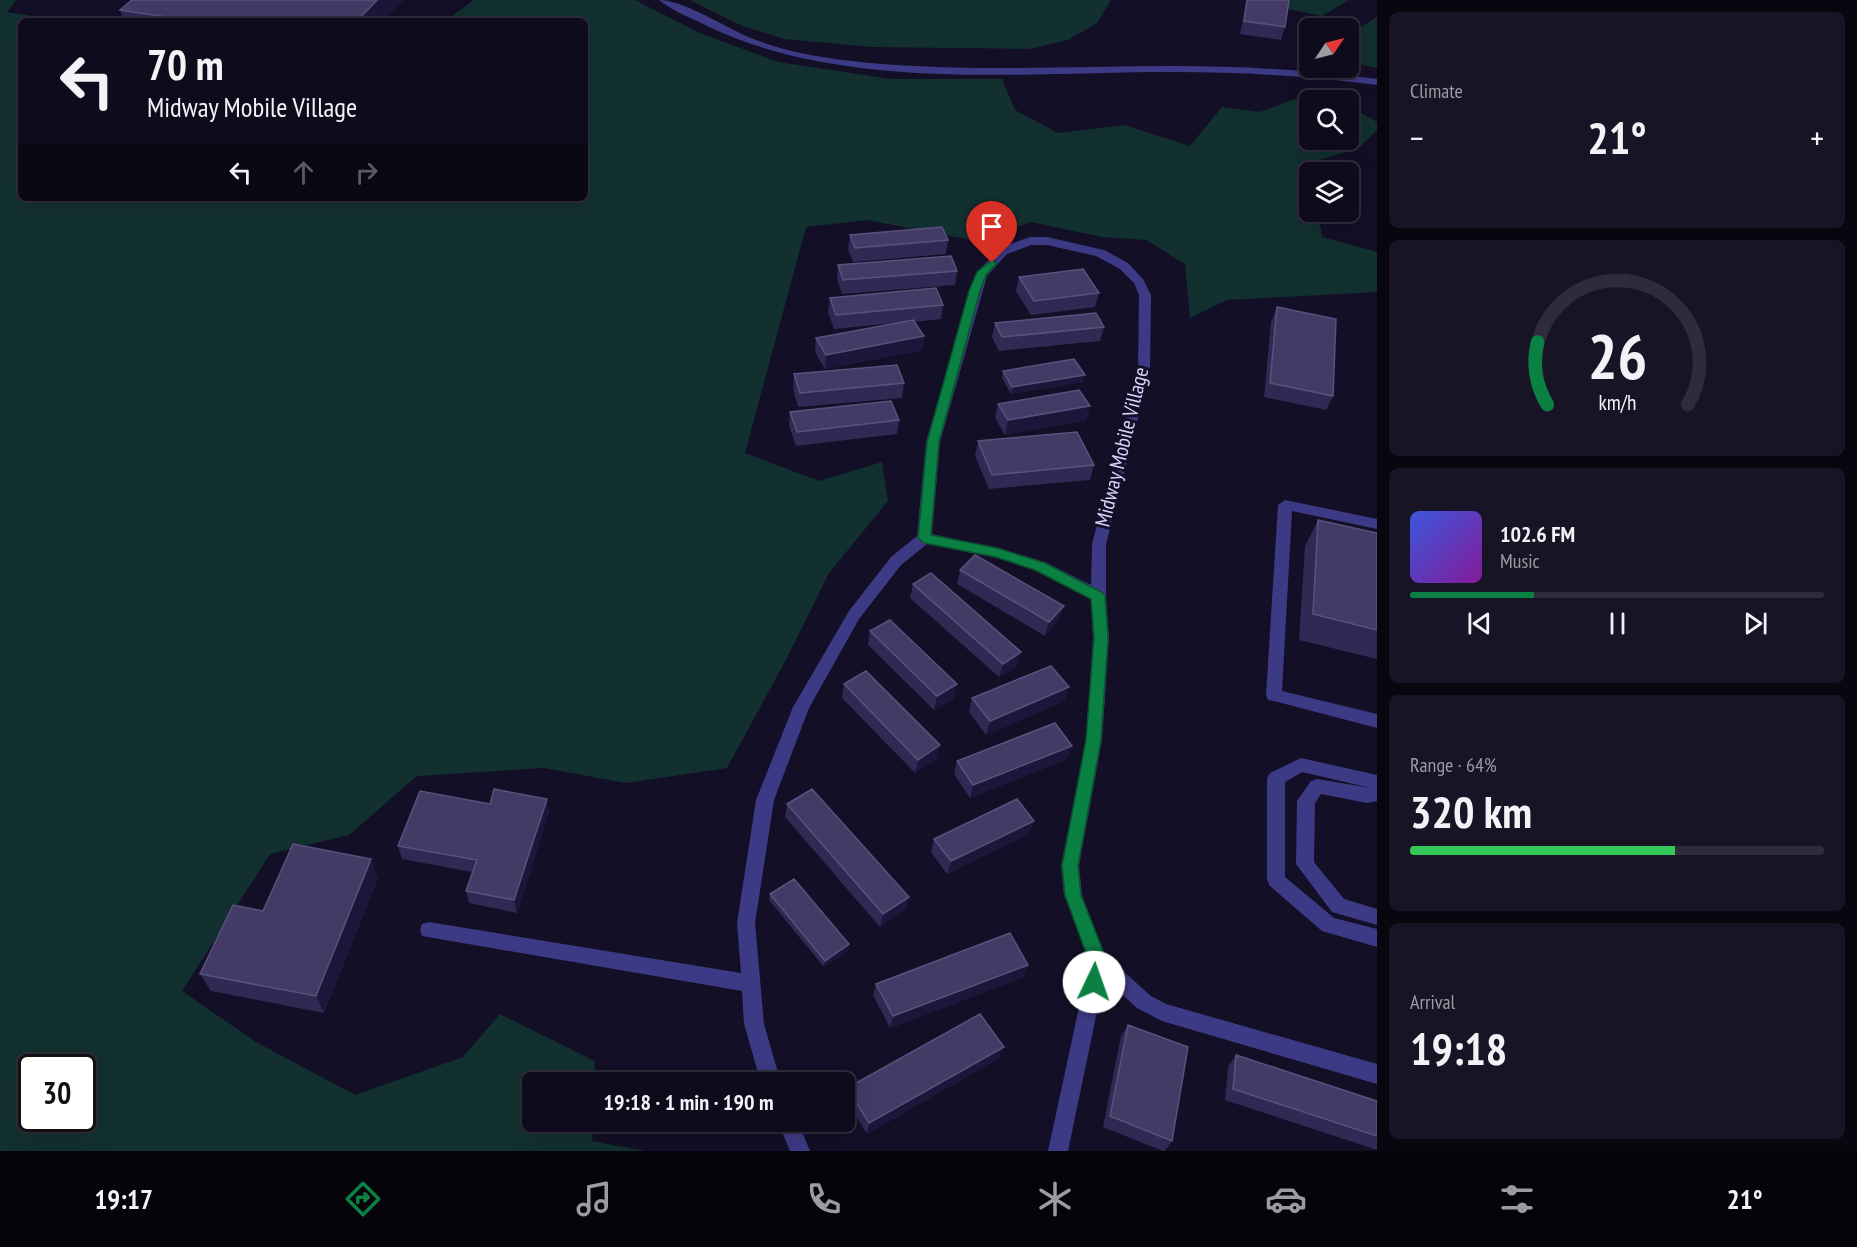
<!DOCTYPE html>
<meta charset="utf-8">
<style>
body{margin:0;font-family:"PT Sans Narrow",sans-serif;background:#171425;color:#f1f3f6;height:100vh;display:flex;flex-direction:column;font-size:22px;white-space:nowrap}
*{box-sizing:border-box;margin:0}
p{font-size:20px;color:#9b9ba3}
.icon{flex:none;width:33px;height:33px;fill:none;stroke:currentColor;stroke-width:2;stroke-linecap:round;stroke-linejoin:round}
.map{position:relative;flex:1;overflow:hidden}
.panel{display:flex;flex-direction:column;gap:12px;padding:12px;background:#08060f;width:480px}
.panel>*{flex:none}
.hud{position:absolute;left:18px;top:18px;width:570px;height:183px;border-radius:9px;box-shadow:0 6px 24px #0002,0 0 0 2px #2e2b3b;background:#0e0b1c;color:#f1f3f6;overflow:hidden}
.needle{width:39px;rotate:55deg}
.tools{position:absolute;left:1299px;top:18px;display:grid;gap:12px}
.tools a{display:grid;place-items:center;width:60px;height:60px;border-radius:9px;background:#0e0b1c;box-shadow:0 6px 24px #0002,0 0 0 2px #2e2b3b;font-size:30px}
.speed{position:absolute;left:18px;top:1054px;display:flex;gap:12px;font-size:30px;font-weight:700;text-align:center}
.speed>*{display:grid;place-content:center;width:78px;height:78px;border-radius:50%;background:#0e0b1c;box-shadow:0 6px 24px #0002,0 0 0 2px #2e2b3b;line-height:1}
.speed .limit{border:3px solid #111;border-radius:9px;background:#fff;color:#111}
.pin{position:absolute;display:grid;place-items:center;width:51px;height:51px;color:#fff;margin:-62px -26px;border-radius:50% 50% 50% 0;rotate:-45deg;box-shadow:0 0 6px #0007}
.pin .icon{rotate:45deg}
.me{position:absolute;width:66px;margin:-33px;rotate:3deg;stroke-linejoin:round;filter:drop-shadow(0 0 4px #0008)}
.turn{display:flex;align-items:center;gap:21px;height:126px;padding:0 30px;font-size:27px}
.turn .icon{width:78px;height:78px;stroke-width:2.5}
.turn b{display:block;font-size:42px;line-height:51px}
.lanes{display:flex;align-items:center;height:57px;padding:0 30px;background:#0003;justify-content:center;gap:30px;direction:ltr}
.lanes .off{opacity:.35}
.big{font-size:45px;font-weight:700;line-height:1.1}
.panel .card{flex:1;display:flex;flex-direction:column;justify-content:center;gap:9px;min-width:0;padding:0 21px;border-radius:9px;background:#171425}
.panel .dial{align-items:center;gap:0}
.dial svg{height:156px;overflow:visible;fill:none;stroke:#2e2b3b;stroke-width:7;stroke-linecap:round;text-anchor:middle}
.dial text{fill:#f1f3f6;stroke:none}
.song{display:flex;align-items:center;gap:18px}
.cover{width:72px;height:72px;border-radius:9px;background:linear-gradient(135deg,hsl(230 70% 55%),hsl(290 70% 35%))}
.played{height:6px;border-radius:3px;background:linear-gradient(90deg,#0b8043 30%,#2e2b3b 30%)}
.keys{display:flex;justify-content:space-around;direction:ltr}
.heat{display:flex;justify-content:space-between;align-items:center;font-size:33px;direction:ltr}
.charge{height:9px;border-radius:4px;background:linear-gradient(90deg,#34c759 64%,#2e2b3b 0)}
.trip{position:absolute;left:522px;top:1072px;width:333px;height:60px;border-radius:9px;background:#0e0b1c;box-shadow:0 6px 24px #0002,0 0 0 2px #2e2b3b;font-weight:700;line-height:60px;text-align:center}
.tab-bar{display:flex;height:96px;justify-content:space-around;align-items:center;background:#06040b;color:#9b9ba3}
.tab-bar .icon{width:42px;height:42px}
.tab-bar .on{color:#0b8043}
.tab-bar b{font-size:27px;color:#f1f3f6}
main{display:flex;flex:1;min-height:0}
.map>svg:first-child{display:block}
.green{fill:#12302f;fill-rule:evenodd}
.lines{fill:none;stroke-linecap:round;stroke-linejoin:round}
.minor{fill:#3d3a85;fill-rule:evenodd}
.wall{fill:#312854}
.shaded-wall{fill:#1d163a}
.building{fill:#433a66;stroke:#5a527e;stroke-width:1.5}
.route{fill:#0b8043;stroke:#07532c;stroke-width:1.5}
.labels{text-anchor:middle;stroke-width:6;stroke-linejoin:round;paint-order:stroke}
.street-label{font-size:21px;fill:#d9d4ff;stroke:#130f26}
</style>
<main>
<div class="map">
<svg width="1377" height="1151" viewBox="0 0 1377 1151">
<rect width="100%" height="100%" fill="#130f26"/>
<path class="green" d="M 0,0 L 16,0 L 7,12 L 65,21 L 21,21 L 21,198 L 585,198 L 585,21 L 445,21 L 474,0 L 635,0 L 700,33 L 778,62 L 891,79 L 1002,79 L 1015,110 L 1058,133 L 1124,125 L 1190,146 L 1222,107 L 1260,112 L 1320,90 L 1339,100 L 1310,100 L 1310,140 L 1348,140 L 1349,106 L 1377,122 L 1377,130 L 1359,148 L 1309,163 L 1310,212 L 1318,212 L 1322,237 L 1377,252 L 1377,292 L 1227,300 L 1190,318 L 1185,264 L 1146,240 L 1102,237 L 1031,222 L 976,241 L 867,220 L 806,227 L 745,453 L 819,481 L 882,462 L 888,501 L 829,573 L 786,660 L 727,768 L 626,783 L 544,768 L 417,776 L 349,835 L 270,854 L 182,991 L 256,1042 L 355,1095 L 463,1057 L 500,1014 L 595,1061 L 594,1083 L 532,1083 L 532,1122 L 593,1122 L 592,1141 L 646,1151 L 0,1151 ZM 32,1068 L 82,1068 L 82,1119 L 32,1119 Z
M 690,0 L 1111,0 L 1097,23 L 1068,40 L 1029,49 L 872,47 L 784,39 L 740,25 Z
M 1246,0 L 1349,0 L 1322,16 Z
M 1377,17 L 1377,68 L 1349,62 C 1348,32 1353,32 1377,17 Z"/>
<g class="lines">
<path class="minor" d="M 659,0 C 684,0 726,28 751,38 C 783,51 817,57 852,61 C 959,73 1067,66 1174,66 C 1242,66 1309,70 1377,79 L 1377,85 C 1309,76 1242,72 1173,72 C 1024,72 845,92 707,26 C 692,18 672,11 659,0 Z
M 1030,237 L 1047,237 L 1104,250 L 1128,263 L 1143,279 L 1151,295 L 1150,371 L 1106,544 L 1106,596 L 1109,638 L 1102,740 L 1079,866 L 1082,895 L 1105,955 L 1151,996 L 1166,1004 L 1377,1064 L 1377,1084 L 1162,1021 L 1137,1008 L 1104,978 L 1068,1151 L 1048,1151 L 1089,961 L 1064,895 L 1061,866 L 1086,740 L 1093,638 L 1091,599 L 1035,570 L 997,558 L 927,544 L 901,565 L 859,619 L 809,708 L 774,800 L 755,923 L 764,1024 L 781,1083 L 761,1083 L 744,1024 L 742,991 L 422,936 L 420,930 L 422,924 L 429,922 L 741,973 L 737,923 L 756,800 L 793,707 L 849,611 L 891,557 L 917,536 L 926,442 L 975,275 L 999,248 ZM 1031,245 L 1047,245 L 1096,256 L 1120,269 L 1134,283 L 1139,295 L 1138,371 L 1092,544 L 1091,585 L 1045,562 L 997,548 L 932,534 L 940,442 L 987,276 L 1007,254 Z
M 1285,500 L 1377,519 L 1377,529 L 1292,511 L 1282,691 L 1377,714 L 1377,728 L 1274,701 L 1268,700 L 1266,695 L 1278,505 Z
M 1301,758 L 1377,775 L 1377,801 L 1367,803 L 1321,794 L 1315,803 L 1314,862 L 1344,899 L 1377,909 L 1377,925 L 1332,912 L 1296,864 L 1297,801 L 1311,781 L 1317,779 L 1371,788 L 1302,772 L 1285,782 L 1285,877 L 1334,918 L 1377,929 L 1377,947 L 1322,931 L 1270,886 L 1267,880 L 1267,778 L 1270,773 Z
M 778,1122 L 798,1122 L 810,1151 L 790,1151 Z"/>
</g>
<path class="wall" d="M 1247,0 L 1289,0 L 1285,27 L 1281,40 L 1240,34 Z
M 120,10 L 384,21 L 124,21 Z
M 850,235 L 948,240 L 946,254 L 853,262 L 848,249 Z
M 838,265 L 957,271 L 955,285 L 842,294 L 837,279 Z
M 1019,277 L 1099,293 L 1095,307 L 1031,315 L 1016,291 Z
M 830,298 L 943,305 L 941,319 L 914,322 L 924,336 L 922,350 L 825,369 L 815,352 L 816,338 L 894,323 L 834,329 L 828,312 Z
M 1277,307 L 1333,396 L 1326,410 L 1264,397 L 1271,322 Z
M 995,323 L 1104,327 L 1100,341 L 999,351 L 992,337 Z
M 1003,371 L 1083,382 L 1011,394 L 1002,378 Z
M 794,374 L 904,383 L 902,398 L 798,407 L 793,388 Z
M 998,404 L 1090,406 L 1086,420 L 1005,435 L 995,418 Z
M 790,412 L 899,420 L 897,434 L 796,446 L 789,426 Z
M 978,441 L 1094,465 L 1090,480 L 989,489 L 975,456 Z
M 1318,520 L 1377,533 L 1377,659 L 1299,640 L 1305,546 Z
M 960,570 L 1059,620 L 1045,636 L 957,584 Z
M 913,584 L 1017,666 L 999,677 L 910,598 Z
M 870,631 L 954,698 L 934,710 L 868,645 Z
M 844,684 L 937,759 L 915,773 L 842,698 Z
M 972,698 L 1065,701 L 986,735 L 969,712 Z
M 1072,746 L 1067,759 L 970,798 L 954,774 L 957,761 Z
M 490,804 L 549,812 L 517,913 L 469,903 L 466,891 L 472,872 L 402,859 L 398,846 Z
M 787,804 L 906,909 L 880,927 L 785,817 Z
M 1034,821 L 1029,834 L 947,874 L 931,852 L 934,839 Z
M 378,878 L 324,1013 L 211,991 L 200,974 L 263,911 Z
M 770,894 L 849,944 L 848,951 L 824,967 L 769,900 Z
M 1024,977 L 890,1028 L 873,995 L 876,984 Z
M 1128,1025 L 1172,1141 L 1165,1151 L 1163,1151 L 1103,1127 L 1121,1036 Z
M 1236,1055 L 1377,1101 L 1377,1150 L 1225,1100 L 1228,1067 Z
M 999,1058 L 867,1134 L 845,1098 L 847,1088 Z"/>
<path class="shaded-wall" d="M 377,0 L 404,0 L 384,21 L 357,21 Z
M 924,336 L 922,350 L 825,369 L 826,355 Z
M 1085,375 L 1083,382 L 1011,394 L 1012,387 Z
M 1090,406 L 1086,420 L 1005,435 L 1008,420 Z
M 1064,606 L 1059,620 L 1045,636 L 1049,622 Z
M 1021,652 L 1017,666 L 999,677 L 1003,664 Z
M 957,684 L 954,698 L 934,710 L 937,696 Z
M 1069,687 L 1065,701 L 986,735 L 990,721 Z
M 940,745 L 937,759 L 915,773 L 918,760 Z
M 1072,746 L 1067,759 L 970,798 L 973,785 Z
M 547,799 L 549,812 L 517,913 L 514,900 Z
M 1034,821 L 1029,834 L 947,874 L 951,861 Z
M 371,859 L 378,878 L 324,1013 L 316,996 Z
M 909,897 L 906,909 L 880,927 L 883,914 Z
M 849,944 L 848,951 L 824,967 L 825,961 Z
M 1028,965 L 1024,977 L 890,1028 L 893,1016 Z
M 1004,1047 L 999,1058 L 867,1134 L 869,1123 Z"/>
<path class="building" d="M 132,0 L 377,0 L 357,21 L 194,21 L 120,10 Z
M 1247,0 L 1289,0 L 1285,27 L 1244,21 Z
M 942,227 L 948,240 L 855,248 L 850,235 Z
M 951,256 L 957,271 L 843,280 L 838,265 Z
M 1083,269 L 1099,293 L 1034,301 L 1019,277 Z
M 936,288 L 943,305 L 836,315 L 830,298 Z
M 1277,307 L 1336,319 L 1333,396 L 1270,383 Z
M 1096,313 L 1104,327 L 1002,337 L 995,323 Z
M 913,320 L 924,336 L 826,355 L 816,338 Z
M 1074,359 L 1085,375 L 1012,387 L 1003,371 Z
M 897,365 L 904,383 L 800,393 L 794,374 Z
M 1079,390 L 1090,406 L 1008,420 L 998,404 Z
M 891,401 L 899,420 L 797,432 L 790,412 Z
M 1077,432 L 1094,465 L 992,475 L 978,441 Z
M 1318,520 L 1377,533 L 1377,630 L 1313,614 Z
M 975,555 L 1064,606 L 1049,622 L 960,570 Z
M 931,573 L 1021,652 L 1003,664 L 913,584 Z
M 890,620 L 957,684 L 937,696 L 870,631 Z
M 1051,666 L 1069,687 L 990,721 L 972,698 Z
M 866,671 L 940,745 L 918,760 L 844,684 Z
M 1055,723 L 1072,746 L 973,785 L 957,761 Z
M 494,789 L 547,799 L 514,900 L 466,891 L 477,860 L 398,846 L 420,791 L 490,804 Z
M 812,789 L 909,897 L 883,914 L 787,804 Z
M 1017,799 L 1034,821 L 951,861 L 934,839 Z
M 293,844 L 371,859 L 316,996 L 200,974 L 233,905 L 263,911 Z
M 794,879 L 849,944 L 825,961 L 770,894 Z
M 1010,933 L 1028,965 L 893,1016 L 876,984 Z
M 980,1014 L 1004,1047 L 869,1123 L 847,1088 Z
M 1128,1025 L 1188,1047 L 1172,1141 L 1110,1116 Z
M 1236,1055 L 1377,1101 L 1377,1136 L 1233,1089 Z"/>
<path class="route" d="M 992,260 L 997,263 L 986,275 L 980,291 L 939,442 L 931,535 L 997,548 L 1045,563 L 1103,593 L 1105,596 L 1108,638 L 1101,740 L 1078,866 L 1081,895 L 1107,961 L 1100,988 L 1094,990 L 1087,988 L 1085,982 L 1089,961 L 1065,895 L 1062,866 L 1086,740 L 1094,638 L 1091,599 L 1035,570 L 996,557 L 924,543 L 918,538 L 927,442 L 969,291 L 977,272 Z"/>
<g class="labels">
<g class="street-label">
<text transform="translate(1122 447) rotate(-76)" y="7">Midway Mobile Village</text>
</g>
</g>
</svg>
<div class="tools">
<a><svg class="needle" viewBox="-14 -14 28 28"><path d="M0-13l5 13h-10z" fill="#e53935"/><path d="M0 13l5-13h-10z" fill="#9b9ba3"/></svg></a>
<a><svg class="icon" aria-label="search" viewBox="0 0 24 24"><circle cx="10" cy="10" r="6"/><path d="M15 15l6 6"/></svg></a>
<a><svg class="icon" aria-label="layers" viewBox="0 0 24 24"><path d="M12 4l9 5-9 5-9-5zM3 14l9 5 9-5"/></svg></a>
</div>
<div class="speed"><div class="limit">30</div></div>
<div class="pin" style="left:992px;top:263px;background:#d93025"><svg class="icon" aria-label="arrive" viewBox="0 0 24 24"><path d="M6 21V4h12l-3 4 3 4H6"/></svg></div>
<svg class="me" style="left:1094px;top:982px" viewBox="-20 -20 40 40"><circle r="19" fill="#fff"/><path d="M0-13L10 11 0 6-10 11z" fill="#0b8043"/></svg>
<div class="trip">19:18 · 1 min · 190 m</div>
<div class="hud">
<div class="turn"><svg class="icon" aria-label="left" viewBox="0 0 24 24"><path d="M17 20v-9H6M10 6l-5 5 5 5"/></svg><div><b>70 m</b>Midway Mobile Village</div></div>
<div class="lanes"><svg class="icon" aria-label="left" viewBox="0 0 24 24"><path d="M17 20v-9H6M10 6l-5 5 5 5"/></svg><svg class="icon off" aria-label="ahead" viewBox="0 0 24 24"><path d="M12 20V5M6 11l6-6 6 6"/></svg><svg class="icon off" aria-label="right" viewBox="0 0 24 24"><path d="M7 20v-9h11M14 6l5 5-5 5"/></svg></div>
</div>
</div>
<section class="panel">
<div class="card"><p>Climate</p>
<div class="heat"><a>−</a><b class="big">21°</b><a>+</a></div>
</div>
<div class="card dial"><svg viewBox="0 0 100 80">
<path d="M14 69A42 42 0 1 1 86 69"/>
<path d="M14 69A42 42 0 0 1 9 37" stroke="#0b8043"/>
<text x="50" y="56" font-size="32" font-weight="700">26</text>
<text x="50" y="72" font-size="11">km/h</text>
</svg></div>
<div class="card">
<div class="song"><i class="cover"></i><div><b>102.6 FM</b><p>Music</p></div></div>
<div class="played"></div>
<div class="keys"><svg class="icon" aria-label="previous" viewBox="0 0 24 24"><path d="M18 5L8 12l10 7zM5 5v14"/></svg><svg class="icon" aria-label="pause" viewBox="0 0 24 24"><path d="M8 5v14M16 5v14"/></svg><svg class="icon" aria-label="next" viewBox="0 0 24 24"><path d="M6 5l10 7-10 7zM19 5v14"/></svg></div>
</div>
<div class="card"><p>Range · 64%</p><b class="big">320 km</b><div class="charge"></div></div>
<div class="card"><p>Arrival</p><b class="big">19:18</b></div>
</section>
</main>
<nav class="tab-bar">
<b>19:17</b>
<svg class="icon on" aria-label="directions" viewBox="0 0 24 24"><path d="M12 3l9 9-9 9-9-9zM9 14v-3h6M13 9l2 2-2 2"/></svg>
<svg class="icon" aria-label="music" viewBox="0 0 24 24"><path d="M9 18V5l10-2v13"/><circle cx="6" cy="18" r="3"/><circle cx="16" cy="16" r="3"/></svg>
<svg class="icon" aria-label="phone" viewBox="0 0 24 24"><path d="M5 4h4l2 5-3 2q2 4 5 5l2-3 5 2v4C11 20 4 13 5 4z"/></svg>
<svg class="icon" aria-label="climate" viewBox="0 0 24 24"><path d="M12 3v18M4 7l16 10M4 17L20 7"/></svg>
<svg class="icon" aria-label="car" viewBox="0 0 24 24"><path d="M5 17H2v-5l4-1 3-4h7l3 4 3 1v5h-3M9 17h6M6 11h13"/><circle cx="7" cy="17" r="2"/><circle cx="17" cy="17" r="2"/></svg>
<svg class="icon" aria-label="filters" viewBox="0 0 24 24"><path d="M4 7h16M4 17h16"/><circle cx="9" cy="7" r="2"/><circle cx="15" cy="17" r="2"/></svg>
<b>21°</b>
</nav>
